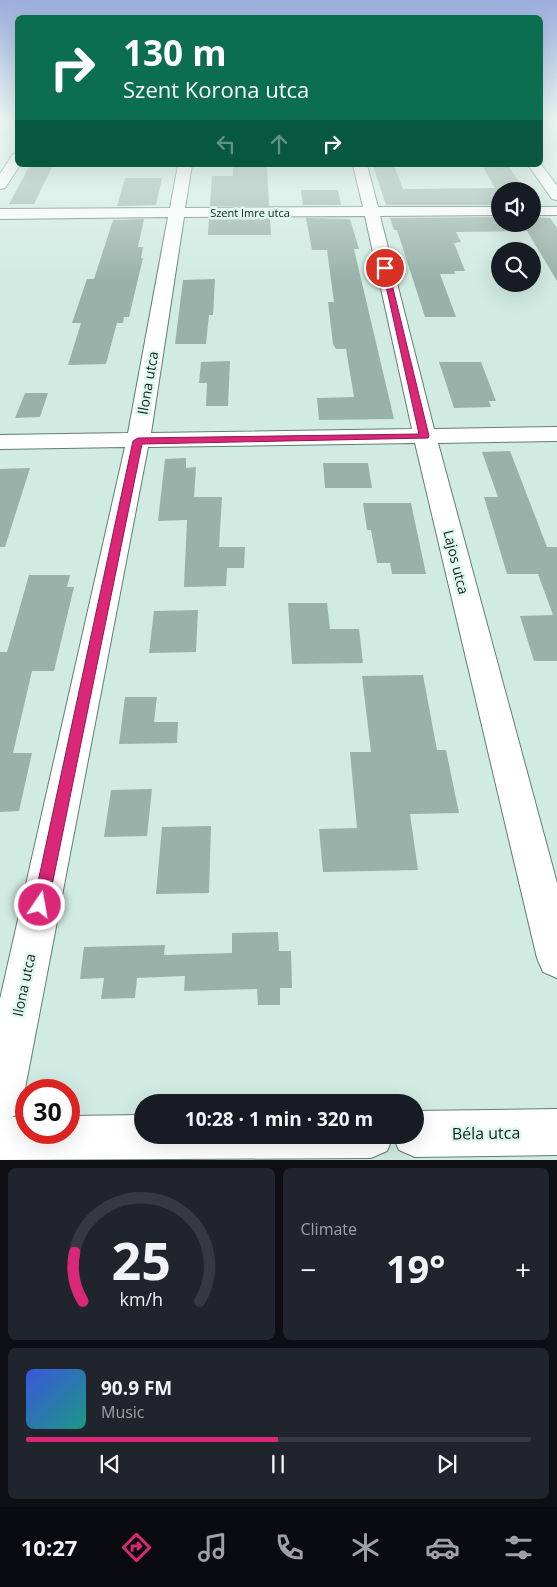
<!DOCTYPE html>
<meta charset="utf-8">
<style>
body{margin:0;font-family:"Open Sans",sans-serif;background:#20242c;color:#f1f3f6;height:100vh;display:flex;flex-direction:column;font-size:19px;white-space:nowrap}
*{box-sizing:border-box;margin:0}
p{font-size:16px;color:#9ea1a6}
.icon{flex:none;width:28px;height:28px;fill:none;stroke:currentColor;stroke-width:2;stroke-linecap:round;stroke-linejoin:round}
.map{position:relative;height:1160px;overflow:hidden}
.panel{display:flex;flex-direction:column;gap:8px;padding:8px;background:#0d0f14;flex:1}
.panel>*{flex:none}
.top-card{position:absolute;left:15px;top:15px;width:528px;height:152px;border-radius:8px;box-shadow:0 5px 20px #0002;background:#0b6e4f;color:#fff;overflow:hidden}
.tools{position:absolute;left:491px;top:182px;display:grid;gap:10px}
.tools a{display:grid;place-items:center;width:50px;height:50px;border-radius:50%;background:#171b24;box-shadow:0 5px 20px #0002;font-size:25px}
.speed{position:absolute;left:15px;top:1079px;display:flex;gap:10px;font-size:25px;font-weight:700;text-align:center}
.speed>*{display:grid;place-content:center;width:65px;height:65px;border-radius:50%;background:#171b24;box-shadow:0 5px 20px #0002;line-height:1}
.speed .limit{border:8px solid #d22;background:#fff;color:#111}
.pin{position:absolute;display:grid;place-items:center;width:42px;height:42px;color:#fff;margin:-21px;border:2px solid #fff;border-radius:50%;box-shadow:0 1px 5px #0007}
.me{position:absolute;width:55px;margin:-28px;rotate:12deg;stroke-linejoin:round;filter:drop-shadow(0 0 4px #0008)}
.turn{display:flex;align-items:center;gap:18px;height:105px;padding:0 25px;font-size:22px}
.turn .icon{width:65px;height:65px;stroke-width:2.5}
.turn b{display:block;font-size:35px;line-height:42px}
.lanes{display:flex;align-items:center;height:48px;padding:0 25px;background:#0003;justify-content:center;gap:25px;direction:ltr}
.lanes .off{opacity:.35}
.big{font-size:38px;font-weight:700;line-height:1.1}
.panel .card{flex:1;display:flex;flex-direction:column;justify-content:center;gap:8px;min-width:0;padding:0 18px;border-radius:8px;background:#20242c}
.panel .dial{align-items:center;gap:0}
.dial svg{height:130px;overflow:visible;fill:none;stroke:#363941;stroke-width:7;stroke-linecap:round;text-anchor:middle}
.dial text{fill:#f1f3f6;stroke:none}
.song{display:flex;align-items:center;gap:15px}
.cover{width:60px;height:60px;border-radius:8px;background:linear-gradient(135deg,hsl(230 70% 55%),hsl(170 70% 35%))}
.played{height:5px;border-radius:2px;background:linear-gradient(90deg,#db2777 50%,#363941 50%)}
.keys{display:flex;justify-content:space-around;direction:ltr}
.heat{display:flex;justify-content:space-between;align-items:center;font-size:28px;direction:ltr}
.panel .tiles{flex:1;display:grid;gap:8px;grid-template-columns:1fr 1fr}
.card:last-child{grid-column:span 2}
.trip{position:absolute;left:134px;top:1094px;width:290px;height:50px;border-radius:25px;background:#171b24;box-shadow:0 5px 20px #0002;font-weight:700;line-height:50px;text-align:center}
.tab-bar{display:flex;height:80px;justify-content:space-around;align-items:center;background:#090b0e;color:#9ea1a6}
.tab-bar .icon{width:35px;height:35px}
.tab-bar .current{color:#db2777}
.tab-bar b{font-size:22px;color:#f1f3f6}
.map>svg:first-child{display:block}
.building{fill:#98b2a9}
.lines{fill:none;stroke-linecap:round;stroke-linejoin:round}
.street-casing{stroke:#647c74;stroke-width:2}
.secondary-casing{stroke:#647c74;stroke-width:2}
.street{fill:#fff;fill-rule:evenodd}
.secondary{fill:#fff;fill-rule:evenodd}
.route{fill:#db2777;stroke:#8e194d}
.labels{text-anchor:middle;stroke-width:5;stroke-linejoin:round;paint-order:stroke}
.far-street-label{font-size:11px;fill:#151f1c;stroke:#ddf8ef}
.street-label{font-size:14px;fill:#151f1c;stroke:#ddf8ef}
.near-street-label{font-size:16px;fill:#151f1c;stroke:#ddf8ef}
</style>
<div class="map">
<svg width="557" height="1160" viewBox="0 0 557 1160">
<rect width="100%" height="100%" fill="#d0ebe2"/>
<path class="building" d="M 30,165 L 53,165 L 34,204 L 9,204 Z
M 233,165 L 267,165 L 269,206 L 210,206 L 212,176 L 233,176 Z
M 373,165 L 394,165 L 403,189 L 495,188 L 482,165 L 508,165 L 525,191 L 500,191 L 500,205 L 386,205 Z
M 125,178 L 162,178 L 156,205 L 117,206 Z
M 301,190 L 338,190 L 341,205 L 303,205 Z
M 500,217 L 500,224 L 532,224 L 532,217 L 550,218 L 557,228 L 557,281 L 527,231 L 456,232 L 461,242 L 454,243 L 465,271 L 454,271 L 455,274 L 440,274 L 456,317 L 425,317 L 397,230 L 394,230 L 390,218 Z
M 270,218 L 271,235 L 208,235 L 209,219 Z
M 306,218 L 350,219 L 359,249 L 354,249 L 394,419 L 319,420 L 317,398 L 354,397 L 346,349 L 336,349 L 333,344 L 328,302 L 334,302 L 327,250 L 312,250 Z
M 144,219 L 138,247 L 143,247 L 141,258 L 143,258 L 129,317 L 124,317 L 123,323 L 117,323 L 106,364 L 68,365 L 81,323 L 72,323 L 87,279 L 94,279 L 113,220 Z
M 215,279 L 213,315 L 209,315 L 206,344 L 175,344 L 183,280 Z
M 230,361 L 228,406 L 206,406 L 207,383 L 199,383 L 201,362 Z
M 439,362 L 481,362 L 496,401 L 489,401 L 491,407 L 454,408 Z
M 25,393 L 48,393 L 40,417 L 15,418 Z
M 510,451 L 547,547 L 557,547 L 557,661 L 534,661 L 520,616 L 553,615 L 538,574 L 507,574 L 484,497 L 498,497 L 482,452 Z
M 186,458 L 186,468 L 196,467 L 194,497 L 222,497 L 219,547 L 245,547 L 244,568 L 227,568 L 226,586 L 184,587 L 187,520 L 158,521 L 165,459 Z
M 323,463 L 368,463 L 372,488 L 325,488 Z
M 30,468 L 5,547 L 0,547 L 0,469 Z
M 363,503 L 411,503 L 426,574 L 392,574 L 390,563 L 377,563 L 371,530 L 367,530 Z
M 29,575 L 70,575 L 67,587 L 74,587 L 54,671 L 32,671 L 13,753 L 32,753 L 19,811 L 0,812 L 0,652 L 7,652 Z
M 288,603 L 327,603 L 330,629 L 359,629 L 363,663 L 292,664 Z
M 198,610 L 196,652 L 149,653 L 154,611 Z
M 423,675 L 437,750 L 446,750 L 459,813 L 410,814 L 418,870 L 323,872 L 319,829 L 357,828 L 350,752 L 371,752 L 362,676 Z
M 125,697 L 157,697 L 154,722 L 178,722 L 177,743 L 119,744 Z
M 152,789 L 147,836 L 104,837 L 111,790 Z
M 211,826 L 209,893 L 156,894 L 162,827 Z
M 278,932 L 279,951 L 291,951 L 292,988 L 280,988 L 280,1005 L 258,1005 L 257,989 L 184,991 L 185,976 L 137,978 L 135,998 L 101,999 L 104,978 L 80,979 L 84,947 L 165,945 L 164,955 L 232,953 L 232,933 Z"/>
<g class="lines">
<defs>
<path id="street" d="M 18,153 L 18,165 L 20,165 L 5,188 L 0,189 L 0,174 L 13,154 Z
M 178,165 L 192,165 L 185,208 L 363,207 L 353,165 L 367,165 L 378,207 L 500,207 L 500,215 L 380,216 L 434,429 L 557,427 L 557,441 L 438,443 L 557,883 L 557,978 L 543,972 L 537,958 L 415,443 L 148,447 L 23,1099 L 16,1115 L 12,1117 L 26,1116 L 26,1132 L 69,1132 L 69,1116 L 142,1115 L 142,1135 L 415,1135 L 415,1111 L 557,1109 L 557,1155 L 415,1157 L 399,1150 L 393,1137 L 387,1151 L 371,1158 L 0,1160 L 0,999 L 125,447 L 0,449 L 0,435 L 128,433 L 168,217 L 0,219 L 0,209 L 170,208 ZM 365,216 L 412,429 L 151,433 L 184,217 Z
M 532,207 L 557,207 L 557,215 L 532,215 Z"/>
<path id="secondary" d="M 540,163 L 557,186 L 557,200 L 552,199 L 528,165 L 540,165 Z"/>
</defs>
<use href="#street" class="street-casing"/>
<use href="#secondary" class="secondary-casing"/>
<use href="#street" class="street"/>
<use href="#secondary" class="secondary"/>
</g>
<linearGradient id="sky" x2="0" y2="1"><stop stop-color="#9baedd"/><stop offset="0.42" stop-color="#eaf6f2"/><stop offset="1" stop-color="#eaf6f2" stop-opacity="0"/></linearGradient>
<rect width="557" height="281" fill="url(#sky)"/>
<path class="route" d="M 385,266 L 388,268 L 429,436 L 428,438 L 142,444 L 48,905 L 46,911 L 40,913 L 35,911 L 33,905 L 133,441 L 138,438 L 419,434 L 382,268 Z"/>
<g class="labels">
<g class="far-street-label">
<text x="250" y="217">Szent Imre utca</text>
</g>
<g class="street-label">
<text transform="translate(148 383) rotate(-80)" y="5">Ilona utca</text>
<text transform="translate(456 562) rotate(76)" y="5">Lajos utca</text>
<text transform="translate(24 985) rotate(-78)" y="5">Ilona utca</text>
</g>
<g class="near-street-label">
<text transform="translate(486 1133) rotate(-1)" y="6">Béla utca</text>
</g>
</g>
</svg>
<div class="tools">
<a><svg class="icon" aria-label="sound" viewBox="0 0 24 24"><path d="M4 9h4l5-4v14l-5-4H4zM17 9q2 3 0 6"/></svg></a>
<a><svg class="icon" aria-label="search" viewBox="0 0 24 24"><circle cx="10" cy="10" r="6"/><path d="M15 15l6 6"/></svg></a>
</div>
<div class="speed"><div class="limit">30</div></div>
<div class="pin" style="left:385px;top:268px;background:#d93025"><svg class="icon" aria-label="arrive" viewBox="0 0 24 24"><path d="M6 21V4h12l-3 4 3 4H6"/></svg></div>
<svg class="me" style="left:40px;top:905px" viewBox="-20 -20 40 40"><circle r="17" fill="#db2777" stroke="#fff" stroke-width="3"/><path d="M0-11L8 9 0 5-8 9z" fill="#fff"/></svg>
<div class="trip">10:28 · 1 min · 320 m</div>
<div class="top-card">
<div class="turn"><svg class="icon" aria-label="right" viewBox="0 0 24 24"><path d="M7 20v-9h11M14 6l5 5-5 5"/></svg><div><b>130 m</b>Szent Korona utca</div></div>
<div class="lanes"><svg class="icon off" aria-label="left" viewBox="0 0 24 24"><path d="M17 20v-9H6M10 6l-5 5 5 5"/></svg><svg class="icon off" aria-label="ahead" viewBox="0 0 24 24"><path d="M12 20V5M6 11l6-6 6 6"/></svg><svg class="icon" aria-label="right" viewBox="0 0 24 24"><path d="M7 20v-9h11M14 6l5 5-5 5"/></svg></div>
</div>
</div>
<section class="panel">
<div class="tiles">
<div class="card dial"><svg viewBox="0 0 100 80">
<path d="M14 69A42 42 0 1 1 86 69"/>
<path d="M14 69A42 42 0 0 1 9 39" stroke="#db2777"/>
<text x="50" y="56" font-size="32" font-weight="700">25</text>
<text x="50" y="72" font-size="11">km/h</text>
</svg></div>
<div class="card"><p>Climate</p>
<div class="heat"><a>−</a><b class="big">19°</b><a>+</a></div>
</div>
<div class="card">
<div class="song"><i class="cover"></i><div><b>90.9 FM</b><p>Music</p></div></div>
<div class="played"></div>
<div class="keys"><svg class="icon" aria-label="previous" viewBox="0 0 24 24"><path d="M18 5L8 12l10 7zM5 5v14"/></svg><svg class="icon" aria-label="pause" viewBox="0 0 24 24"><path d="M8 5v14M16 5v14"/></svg><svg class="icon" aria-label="next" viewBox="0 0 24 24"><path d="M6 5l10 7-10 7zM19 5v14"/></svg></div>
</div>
</div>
</section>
<nav class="tab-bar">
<b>10:27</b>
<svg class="icon current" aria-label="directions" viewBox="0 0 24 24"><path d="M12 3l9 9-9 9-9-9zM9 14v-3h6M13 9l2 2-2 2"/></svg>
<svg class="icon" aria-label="music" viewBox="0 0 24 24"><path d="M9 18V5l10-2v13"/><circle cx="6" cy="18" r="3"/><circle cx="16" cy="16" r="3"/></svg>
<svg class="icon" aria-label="phone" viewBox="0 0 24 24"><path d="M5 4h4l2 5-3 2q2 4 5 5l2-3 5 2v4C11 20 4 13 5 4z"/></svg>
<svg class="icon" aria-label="climate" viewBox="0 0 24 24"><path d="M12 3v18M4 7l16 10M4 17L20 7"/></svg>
<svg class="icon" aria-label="car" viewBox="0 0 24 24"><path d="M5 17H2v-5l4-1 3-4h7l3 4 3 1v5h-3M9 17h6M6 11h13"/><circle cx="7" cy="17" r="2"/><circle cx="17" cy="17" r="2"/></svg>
<svg class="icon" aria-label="filters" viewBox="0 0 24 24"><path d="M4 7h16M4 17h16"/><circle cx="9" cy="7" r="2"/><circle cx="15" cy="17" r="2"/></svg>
</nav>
